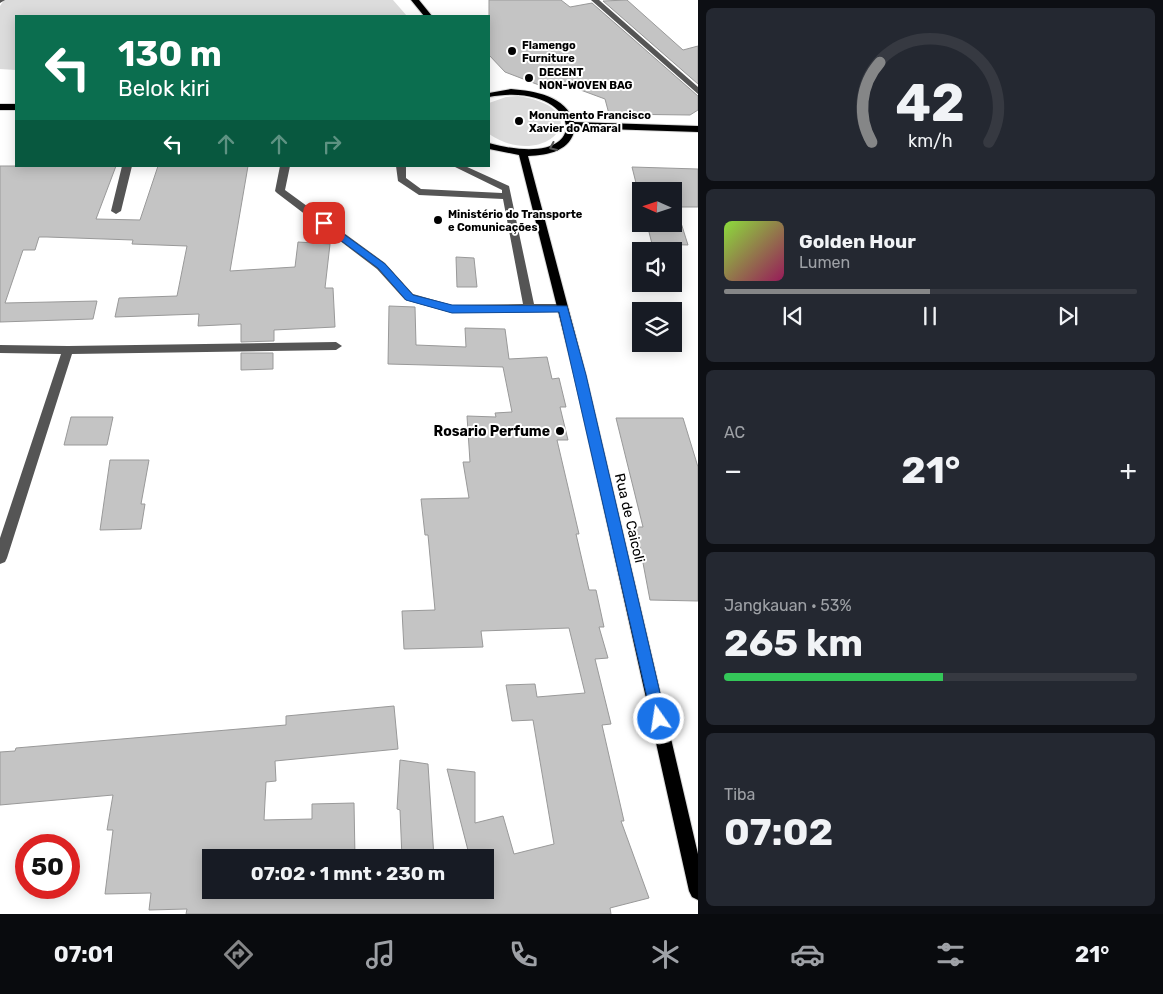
<!DOCTYPE html>
<html lang="id">
<meta charset="utf-8">
<style>
body{margin:0;font-family:Rubik,sans-serif;background:#242831;color:#f1f3f6;height:100vh;display:flex;flex-direction:column;font-size:19px;white-space:nowrap}
*{box-sizing:border-box;margin:0}
p{font-size:16px;color:#9ea1a6}
.icon{flex:none;width:28px;height:28px;fill:none;stroke:currentColor;stroke-width:2;stroke-linecap:round;stroke-linejoin:round}
.map{position:relative;flex:1;overflow:hidden}
.details{display:flex;flex-direction:column;gap:8px;padding:8px;background:#0d0f14;width:465px}
.details>*{flex:none}
.hud{position:absolute;left:15px;top:15px;width:475px;height:152px;border-radius:0px;box-shadow:0 2px 12px #0003;background:#0b6e4f;color:#fff;overflow:hidden}
.needle{width:32px;rotate:273deg}
.controls{position:absolute;left:632px;top:182px;display:grid;gap:10px}
.controls a{display:grid;place-items:center;width:50px;height:50px;border-radius:0px;background:#171b24;box-shadow:0 2px 12px #0003;font-size:25px}
.speed{position:absolute;left:15px;top:834px;display:flex;gap:10px;font-size:25px;font-weight:700;text-align:center}
.speed>*{display:grid;place-content:center;width:65px;height:65px;border-radius:50%;background:#171b24;box-shadow:0 2px 12px #0003;line-height:1}
.speed .limit{border:8px solid #d22;background:#fff;color:#111}
.pin{position:absolute;display:grid;place-items:center;width:42px;height:42px;color:#fff;margin:-21px;border-radius:10px;box-shadow:0 2px 8px #0006}
.me{position:absolute;width:55px;margin:-28px;rotate:347deg;stroke-linejoin:round;filter:drop-shadow(0 0 4px #0008)}
.turn{display:flex;align-items:center;gap:18px;height:105px;padding:0 20px;font-size:22px}
.turn .icon{width:65px;height:65px;stroke-width:2.5}
.turn b{display:block;font-size:35px;line-height:42px}
.lanes{display:flex;align-items:center;height:48px;padding:0 20px;background:#0003;justify-content:center;gap:25px;direction:ltr}
.lanes .off{opacity:.35}
.big{font-size:38px;font-weight:700;line-height:1.1}
.details .tile{flex:1;display:flex;flex-direction:column;justify-content:center;gap:8px;min-width:0;padding:0 18px;border-radius:8px;background:#242831}
.details .dial{align-items:center;gap:0}
.dial svg{height:130px;overflow:visible;fill:none;stroke:#363941;stroke-width:7;stroke-linecap:round;text-anchor:middle}
.dial text{fill:#f1f3f6;stroke:none}
.song{display:flex;align-items:center;gap:15px}
.cover{width:60px;height:60px;border-radius:8px;background:linear-gradient(135deg,hsl(90 70% 55%),hsl(330 70% 35%))}
.played{height:5px;border-radius:2px;background:linear-gradient(90deg,#858687 50%,#363941 50%)}
.keys{display:flex;justify-content:space-around;direction:ltr}
.heat{display:flex;justify-content:space-between;align-items:center;font-size:28px;direction:ltr}
.charge{height:8px;border-radius:4px;background:linear-gradient(90deg,#34c759 53%,#363941 0)}
.trip{position:absolute;left:202px;top:849px;width:292px;height:50px;border-radius:0px;background:#171b24;box-shadow:0 2px 12px #0003;font-weight:700;line-height:50px;text-align:center}
.menu{display:flex;height:80px;justify-content:space-around;align-items:center;background:#090b0e;color:#9ea1a6}
.menu .icon{width:35px;height:35px}
.menu .current{color:#858687}
.menu b{font-size:22px;color:#f1f3f6}
main{display:flex;flex:1;min-height:0}
.map>svg:first-child{display:block}
.green{fill:#dcdcdc}
.building{fill:#c4c4c4;stroke:#999}
.lines{fill:none;stroke-linecap:round;stroke-linejoin:round}
.major-casing{stroke:#dbdbdb;stroke-width:2}
.minor{fill:#555;fill-rule:evenodd}
.major{fill:#000;fill-rule:evenodd}
.oneway{stroke:#595959}
.route{fill:#1a73e8;stroke:#114b97}
.poi-dot{fill:#000;stroke:#fff;stroke-width:2}
.labels{text-anchor:middle;stroke-width:4;stroke-linejoin:round;paint-order:stroke}
.far-poi-label{font-size:11px;font-weight:bold;fill:#000;stroke:#fff;text-anchor:start}
.poi-label{font-size:14px;font-weight:bold;fill:#000;stroke:#fff;text-anchor:end}
.street-label{font-size:14px;fill:#000;stroke:#fff}
</style>
<main>
<div class="map">
<svg width="698" height="914" viewBox="0 0 698 914">
<rect width="100%" height="100%" fill="#fff"/>
<path class="green" d="M 4,0 L 393,0 L 407,16 L 16,16 L 16,70 L 0,69 L 0,6 Z
M 518,96 C 603,109 544,172 489,134 L 489,103 L 506,97 Z"/>
<path class="building" d="M 489,0 L 561,0 L 570,7 L 592,3 L 698,96 L 698,110 L 690,115 L 609,114 L 605,99 L 559,82 L 552,90 L 505,72 L 489,55 Z
M 627,0 L 683,50 L 698,46 L 698,84 L 603,1 Z
M 0,166 L 116,166 L 96,219 L 140,220 L 158,166 L 248,166 L 230,271 L 295,267 L 298,242 L 330,244 L 325,288 L 333,288 L 335,327 L 274,330 L 274,341 L 241,342 L 241,324 L 198,326 L 199,314 L 115,317 L 119,298 L 177,296 L 187,246 L 132,244 L 133,240 L 47,237 L 39,237 L 35,250 L 23,250 L 5,303 L 97,301 L 93,319 L 0,322 Z
M 632,167 L 698,169 L 698,207 L 676,207 L 688,245 L 652,244 L 647,224 L 674,224 L 674,191 L 641,191 L 641,203 Z
M 456,257 L 474,258 L 477,287 L 457,287 Z
M 389,306 L 415,307 L 416,345 L 466,347 L 465,328 L 505,329 L 509,359 L 547,357 L 552,379 L 559,378 L 566,407 L 560,407 L 568,440 L 557,440 L 579,534 L 576,534 L 589,590 L 596,590 L 604,627 L 599,627 L 608,658 L 595,659 L 611,724 L 602,725 L 624,821 L 621,821 L 649,898 L 610,908 L 611,914 L 186,914 L 187,909 L 149,910 L 151,893 L 105,894 L 113,830 L 107,830 L 113,795 L 0,805 L 0,752 L 15,751 L 16,748 L 286,725 L 286,716 L 394,706 L 398,749 L 275,761 L 276,781 L 266,782 L 264,820 L 312,819 L 312,804 L 354,803 L 355,858 L 211,858 L 211,890 L 486,890 L 486,858 L 470,858 L 447,769 L 475,772 L 475,823 L 503,816 L 514,854 L 554,844 L 533,720 L 512,721 L 506,685 L 535,684 L 537,697 L 585,693 L 569,628 L 481,631 L 483,647 L 404,649 L 402,611 L 435,610 L 428,535 L 425,535 L 421,499 L 469,498 L 463,462 L 470,462 L 467,416 L 496,417 L 495,413 L 512,412 L 503,367 L 388,364 Z
M 241,353 L 273,353 L 273,369 L 241,370 Z
M 71,417 L 113,417 L 107,445 L 64,445 Z
M 616,418 L 683,418 L 698,467 L 698,601 L 650,600 L 640,547 L 637,547 L 633,527 L 643,527 Z
M 110,460 L 149,460 L 141,504 L 145,504 L 141,529 L 100,530 Z
M 400,760 L 428,764 L 434,858 L 402,858 L 400,810 L 397,809 Z"/>
<g class="lines">
<defs>
<path id="major" d="M 411,0 L 419,0 L 432,16 L 424,16 Z
M 511,89 C 535,91 566,96 574,122 L 698,126 L 698,132 L 575,128 C 571,151 549,155 528,156 L 586,375 L 698,854 L 698,900 L 692,897 L 689,891 L 574,375 L 519,155 L 489,149 L 489,143 C 601,174 582,79 489,97 L 489,93 Z
M 0,104 L 16,104 L 16,110 L 0,110 Z"/>
</defs>
<use href="#major" class="major-casing"/>
<path class="minor" d="M 0,0 L 5,0 L 0,3 Z
M 591,0 L 599,0 L 698,87 L 698,94 Z
M 122,166 L 132,166 L 121,211 L 116,214 L 111,211 Z
M 280,166 L 290,166 L 285,190 L 385,263 L 413,294 L 452,305 L 523,304 L 503,199 L 419,195 L 398,181 L 396,166 L 406,166 L 406,178 L 421,189 L 502,193 L 502,190 L 453,166 L 465,166 L 509,186 L 534,304 L 563,304 L 568,308 L 563,312 L 452,313 L 405,300 L 377,269 L 277,193 L 275,191 Z
M 336,342 L 342,346 L 336,350 L 72,354 L 7,558 L 5,562 L 0,564 L 0,538 L 61,354 L 0,353 L 0,345 L 68,346 Z"/>
<use href="#major" class="major"/>
</g>
<defs><path id="oneway-chevron" d="M-2-3.5L2.5 0L-2 3.5" fill="none" stroke-width="1.6" stroke-linecap="round" stroke-linejoin="round" transform="scale(1.25)"/></defs>
<use class="oneway" href="#oneway-chevron" transform="translate(553 147) rotate(156)"/>
<path class="route" d="M 324,220 L 385,264 L 413,295 L 452,305 L 567,306 L 586,375 L 666,719 L 664,724 L 659,726 L 654,724 L 652,719 L 559,312 L 452,313 L 406,300 L 378,268 L 320,225 L 319,223 Z"/>
<g class="poi-dot">
<circle cx="512" cy="51" r="5"/>
<circle cx="529" cy="78" r="5"/>
<circle cx="519" cy="121" r="5"/>
<circle cx="438" cy="220" r="5"/>
<circle cx="560" cy="431" r="5"/>
</g>
<g class="labels">
<g class="far-poi-label">
<text x="522" y="49">Flamengo<tspan x="522" dy="13">Furniture</tspan></text>
<text x="539" y="76">DECENT<tspan x="539" dy="13">NON-WOVEN BAG</tspan></text>
<text x="529" y="119">Monumento Francisco<tspan x="529" dy="13">Xavier do Amaral</tspan></text>
<text x="448" y="218">Ministério do Transporte<tspan x="448" dy="13">e Comunicações</tspan></text>
</g>
<g class="poi-label">
<text x="550" y="436">Rosario Perfume</text>
</g>
<g class="street-label">
<text transform="translate(630 518) rotate(77)" y="5">Rua de Caicoli</text>
</g>
</g>
</svg>
<div class="controls">
<a><svg class="needle" viewBox="-14 -14 28 28"><path d="M0-13l5 13h-10z" fill="#e53935"/><path d="M0 13l5-13h-10z" fill="#9ea1a6"/></svg></a>
<a><svg class="icon" aria-label="sound" viewBox="0 0 24 24"><path d="M4 9h4l5-4v14l-5-4H4zM17 9q2 3 0 6"/></svg></a>
<a><svg class="icon" aria-label="layers" viewBox="0 0 24 24"><path d="M12 4l9 5-9 5-9-5zM3 14l9 5 9-5"/></svg></a>
</div>
<div class="speed"><div class="limit">50</div></div>
<div class="pin" style="left:324px;top:223px;background:#d93025"><svg class="icon" aria-label="arrive" viewBox="0 0 24 24"><path d="M6 21V4h12l-3 4 3 4H6"/></svg></div>
<svg class="me" style="left:659px;top:719px" viewBox="-20 -20 40 40"><circle r="17" fill="#1a73e8" stroke="#fff" stroke-width="3"/><path d="M0-11L8 9 0 5-8 9z" fill="#fff"/></svg>
<div class="trip">07:02 · 1 mnt · 230 m</div>
<div class="hud">
<div class="turn"><svg class="icon" aria-label="left" viewBox="0 0 24 24"><path d="M17 20v-9H6M10 6l-5 5 5 5"/></svg><div><b>130 m</b>Belok kiri</div></div>
<div class="lanes"><svg class="icon" aria-label="left" viewBox="0 0 24 24"><path d="M17 20v-9H6M10 6l-5 5 5 5"/></svg><svg class="icon off" aria-label="ahead" viewBox="0 0 24 24"><path d="M12 20V5M6 11l6-6 6 6"/></svg><svg class="icon off" aria-label="ahead" viewBox="0 0 24 24"><path d="M12 20V5M6 11l6-6 6 6"/></svg><svg class="icon off" aria-label="right" viewBox="0 0 24 24"><path d="M7 20v-9h11M14 6l5 5-5 5"/></svg></div>
</div>
</div>
<section class="details">
<div class="tile dial"><svg viewBox="0 0 100 80">
<path d="M14 69A42 42 0 1 1 86 69"/>
<path d="M14 69A42 42 0 0 1 19 20" stroke="#858687"/>
<text x="50" y="56" font-size="32" font-weight="700">42</text>
<text x="50" y="72" font-size="11">km/h</text>
</svg></div>
<div class="tile">
<div class="song"><i class="cover"></i><div><b>Golden Hour</b><p>Lumen</p></div></div>
<div class="played"></div>
<div class="keys"><svg class="icon" aria-label="previous" viewBox="0 0 24 24"><path d="M18 5L8 12l10 7zM5 5v14"/></svg><svg class="icon" aria-label="pause" viewBox="0 0 24 24"><path d="M8 5v14M16 5v14"/></svg><svg class="icon" aria-label="next" viewBox="0 0 24 24"><path d="M6 5l10 7-10 7zM19 5v14"/></svg></div>
</div>
<div class="tile"><p>AC</p>
<div class="heat"><a>−</a><b class="big">21°</b><a>+</a></div>
</div>
<div class="tile"><p>Jangkauan · 53%</p><b class="big">265 km</b><div class="charge"></div></div>
<div class="tile"><p>Tiba</p><b class="big">07:02</b></div>
</section>
</main>
<nav class="menu">
<b>07:01</b>
<svg class="icon current" aria-label="directions" viewBox="0 0 24 24"><path d="M12 3l9 9-9 9-9-9zM9 14v-3h6M13 9l2 2-2 2"/></svg>
<svg class="icon" aria-label="music" viewBox="0 0 24 24"><path d="M9 18V5l10-2v13"/><circle cx="6" cy="18" r="3"/><circle cx="16" cy="16" r="3"/></svg>
<svg class="icon" aria-label="phone" viewBox="0 0 24 24"><path d="M5 4h4l2 5-3 2q2 4 5 5l2-3 5 2v4C11 20 4 13 5 4z"/></svg>
<svg class="icon" aria-label="climate" viewBox="0 0 24 24"><path d="M12 3v18M4 7l16 10M4 17L20 7"/></svg>
<svg class="icon" aria-label="car" viewBox="0 0 24 24"><path d="M5 17H2v-5l4-1 3-4h7l3 4 3 1v5h-3M9 17h6M6 11h13"/><circle cx="7" cy="17" r="2"/><circle cx="17" cy="17" r="2"/></svg>
<svg class="icon" aria-label="filters" viewBox="0 0 24 24"><path d="M4 7h16M4 17h16"/><circle cx="9" cy="7" r="2"/><circle cx="15" cy="17" r="2"/></svg>
<b>21°</b>
</nav>
